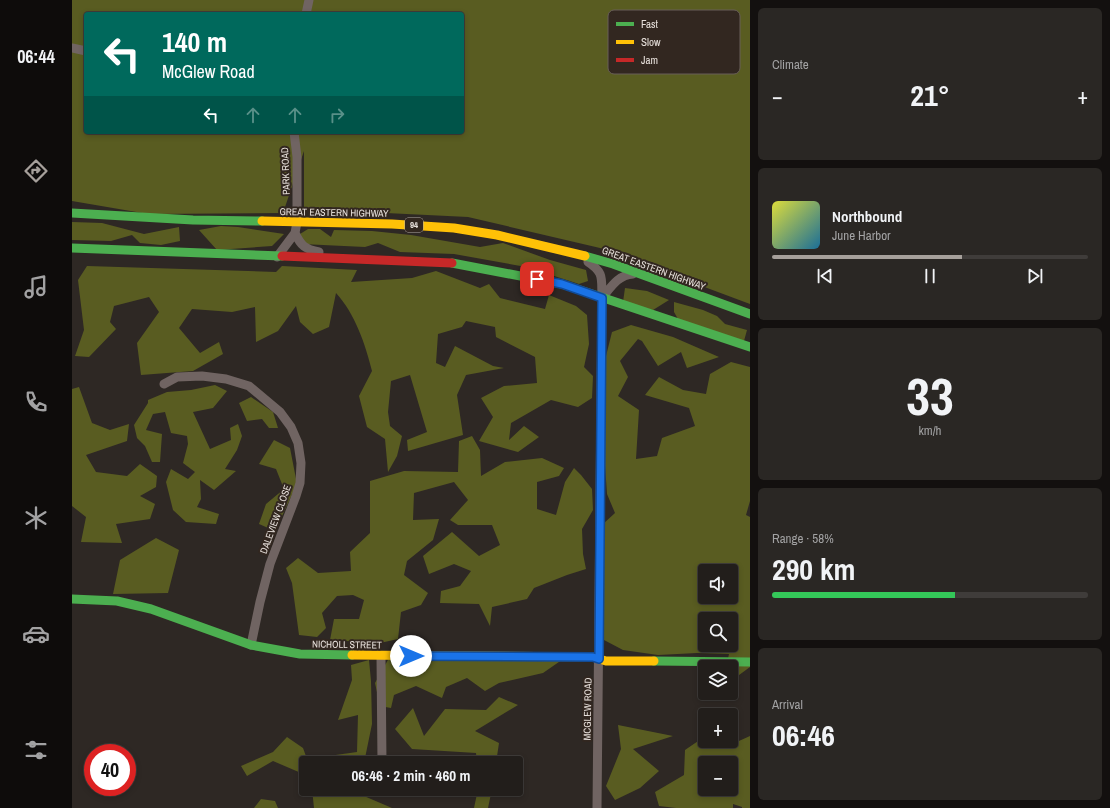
<!DOCTYPE html>
<meta charset="utf-8">
<style>
body{margin:0;font-family:"Archivo Narrow",sans-serif;background:#2a2724;color:#f1f3f6;height:100vh;display:flex;flex-direction:column;font-size:15px;white-space:nowrap}
*{box-sizing:border-box;margin:0}
p{font-size:13px;color:#a2a2a3}
.icon{flex:none;width:22px;height:22px;fill:none;stroke:currentColor;stroke-width:2;stroke-linecap:round;stroke-linejoin:round}
.map{position:relative;flex:1;overflow:hidden}
.details{display:flex;flex-direction:column;gap:8px;padding:8px;background:#13100f;width:360px}
.details>*{flex:none}
.hud{position:absolute;left:12px;top:12px;width:380px;height:122px;border-radius:4px;box-shadow:0 2px 6px #0003,0 0 0 1px #3f3c3a;background:#00695c;color:#fff;overflow:hidden}
.tools{position:absolute;left:626px;top:564px;display:grid;gap:8px}
.tools a{display:grid;place-items:center;width:40px;height:40px;border-radius:4px;background:#221e1b;box-shadow:0 2px 6px #0003,0 0 0 1px #3f3c3a;font-size:20px}
.speed{position:absolute;left:12px;top:744px;display:flex;gap:8px;font-size:20px;font-weight:700;text-align:center}
.speed>*{display:grid;place-content:center;width:52px;height:52px;border-radius:50%;background:#221e1b;box-shadow:0 2px 6px #0003,0 0 0 1px #3f3c3a;line-height:1}
.speed .limit{border:6px solid #d22;background:#fff;color:#111}
.pin{position:absolute;display:grid;place-items:center;width:34px;height:34px;color:#fff;margin:-17px;border-radius:8px;box-shadow:0 2px 6px #0006}
.me{position:absolute;width:44px;margin:-22px;rotate:90deg;stroke-linejoin:round;filter:drop-shadow(0 0 3px #0008)}
.turn{display:flex;align-items:center;gap:14px;height:84px;padding:0 12px;font-size:18px}
.turn .icon{width:52px;height:52px;stroke-width:2.5}
.turn b{display:block;font-size:28px;line-height:34px}
.lanes{display:flex;align-items:center;height:38px;padding:0 12px;background:#0003;justify-content:center;gap:20px;direction:ltr}
.lanes .off{opacity:.35}
.big{font-size:30px;font-weight:700;line-height:1.1}
.details .card{flex:1;display:flex;flex-direction:column;justify-content:center;gap:6px;min-width:0;padding:0 14px;border-radius:6px;background:#2a2724}
.details .dial{align-items:center;gap:0}
.dial b{font-size:52px;line-height:1}
.song{display:flex;align-items:center;gap:12px}
.cover{width:48px;height:48px;border-radius:6px;background:linear-gradient(135deg,hsl(60 70% 55%),hsl(200 70% 35%))}
.played{height:4px;border-radius:2px;background:linear-gradient(90deg,#a6a09b 60%,#3f3c3a 60%)}
.keys{display:flex;justify-content:space-around;direction:ltr}
.heat{display:flex;justify-content:space-between;align-items:center;font-size:22px;direction:ltr}
.charge{height:6px;border-radius:3px;background:linear-gradient(90deg,#34c759 58%,#3f3c3a 0)}
.trip{position:absolute;left:227px;top:756px;width:224px;height:40px;border-radius:4px;background:#221e1b;box-shadow:0 2px 6px #0003,0 0 0 1px #3f3c3a;font-weight:700;line-height:40px;text-align:center}
main{display:flex;flex:1;min-height:0}
.tabs{display:flex;flex-direction:column;width:72px;justify-content:space-around;align-items:center;background:#0e0c0b;color:#a2a2a3}
.tabs .icon{width:28px;height:28px}
.tabs .selected{color:#a6a09b}
.tabs b{font-size:18px;color:#f1f3f6}
.map>svg:first-child{display:block}
.forest{fill:#595c21;fill-rule:evenodd}
.lines{fill:none;stroke-linecap:round;stroke-linejoin:round}
.street{stroke:#706462;stroke-width:9}
.fast{stroke:#4caf50;stroke-width:9}
.slow{stroke:#ffc107;stroke-width:9}
.jam{stroke:#c62828;stroke-width:9}
.route-casing{stroke:#114b97;stroke-width:10}
.route{stroke:#1a73e8;stroke-width:7}
.labels{text-anchor:middle;stroke-width:4;stroke-linejoin:round;paint-order:stroke}
.shield{fill:#322720;stroke:#b1a8a3;stroke-width:1}
.shield-label{font-size:9px;font-weight:bold;fill:#e7e0db}
.street-label{font-size:10px;fill:#e7e0db;stroke:#322720}
.key{fill:#322720;stroke:#685e58;stroke-width:1}
.key-label{font-size:11px;fill:#e7e0db}
</style>
<main>
<nav class="tabs">
<b>06:44</b>
<svg class="icon selected" aria-label="directions" viewBox="0 0 24 24"><path d="M12 3l9 9-9 9-9-9zM9 14v-3h6M13 9l2 2-2 2"/></svg>
<svg class="icon" aria-label="music" viewBox="0 0 24 24"><path d="M9 18V5l10-2v13"/><circle cx="6" cy="18" r="3"/><circle cx="16" cy="16" r="3"/></svg>
<svg class="icon" aria-label="phone" viewBox="0 0 24 24"><path d="M5 4h4l2 5-3 2q2 4 5 5l2-3 5 2v4C11 20 4 13 5 4z"/></svg>
<svg class="icon" aria-label="climate" viewBox="0 0 24 24"><path d="M12 3v18M4 7l16 10M4 17L20 7"/></svg>
<svg class="icon" aria-label="car" viewBox="0 0 24 24"><path d="M5 17H2v-5l4-1 3-4h7l3 4 3 1v5h-3M9 17h6M6 11h13"/><circle cx="7" cy="17" r="2"/><circle cx="17" cy="17" r="2"/></svg>
<svg class="icon" aria-label="filters" viewBox="0 0 24 24"><path d="M4 7h16M4 17h16"/><circle cx="9" cy="7" r="2"/><circle cx="15" cy="17" r="2"/></svg>
</nav>
<div class="map">
<svg width="678" height="808" viewBox="0 0 678 808">
<rect width="100%" height="100%" fill="#2e2824"/>
<path class="forest" d="M 0,0 L 678,0 L 678,304 L 528,248 L 396,217 L 232,209 L 232,151 L 211,213 L 76,214 L 0,201 ZM 14,14 L 390,14 L 390,132 L 14,132 Z
M 0,222 L 30,223 L 72,234 L 107,227 L 108,241 L 89,245 L 68,243 L 60,235 L 39,241 L 0,240 Z
M 149,226 L 166,227 L 212,234 L 200,246 L 145,250 L 127,230 Z
M 236,229 L 248,229 L 259,237 L 262,230 L 300,231 L 339,235 L 408,247 L 431,243 L 478,260 L 514,270 L 516,281 L 507,284 L 454,267 L 382,254 L 328,252 L 306,243 L 293,247 L 230,244 L 228,234 Z
M 15,266 L 204,272 L 210,266 L 285,270 L 279,282 L 340,278 L 364,271 L 408,288 L 417,284 L 428,298 L 473,309 L 477,295 L 504,306 L 515,315 L 517,344 L 512,367 L 521,376 L 520,398 L 506,407 L 479,400 L 439,423 L 437,440 L 452,426 L 467,437 L 446,452 L 407,441 L 421,417 L 409,398 L 432,386 L 465,383 L 463,357 L 424,337 L 423,327 L 394,321 L 390,327 L 366,334 L 364,363 L 373,367 L 383,346 L 421,366 L 432,368 L 394,375 L 385,395 L 391,435 L 336,451 L 335,440 L 355,432 L 338,375 L 319,381 L 316,412 L 318,426 L 330,436 L 325,456 L 316,472 L 313,439 L 295,427 L 287,396 L 300,371 C 293,343 283,314 264,293 L 257,327 L 241,334 L 228,322 L 224,306 L 206,331 L 184,342 L 183,307 L 160,312 L 120,309 L 107,328 L 128,353 L 147,342 L 151,354 L 121,371 L 69,375 L 65,343 L 87,312 L 77,297 L 42,306 L 38,322 L 44,329 L 17,357 L 3,356 L 12,330 L 6,280 Z
M 553,288 L 575,291 L 597,300 L 581,310 L 551,302 Z
M 602,302 L 631,310 L 645,316 L 653,324 L 675,330 L 672,341 L 606,319 L 602,312 Z
M 559,325 L 601,337 L 647,357 L 615,368 L 609,352 L 586,366 L 570,341 L 566,339 L 548,361 L 556,377 L 546,396 L 567,410 L 564,459 L 585,456 L 590,438 L 623,426 L 617,408 L 573,395 L 587,377 L 611,390 L 634,394 L 638,374 L 659,362 L 678,367 L 678,501 L 674,515 L 678,517 L 678,667 L 663,678 L 659,679 L 659,667 L 654,667 L 657,654 L 625,653 L 586,655 L 551,650 L 532,640 L 531,603 L 531,524 L 543,513 L 535,494 L 531,437 L 532,364 L 540,332 ZM 633,571 L 659,571 L 659,597 L 633,597 ZM 633,619 L 659,619 L 659,645 L 633,645 Z
M 143,385 L 155,391 L 141,408 L 121,412 L 138,449 L 159,440 L 158,428 L 166,424 L 170,436 L 165,450 L 153,469 L 164,471 L 142,490 L 128,480 L 129,499 L 125,507 L 147,514 L 144,524 L 114,522 L 101,510 L 94,482 L 99,469 L 116,479 L 123,472 L 111,463 L 116,444 L 115,436 L 99,433 L 93,412 L 81,414 L 74,430 L 90,434 L 88,462 L 80,462 L 73,446 L 65,438 L 62,425 L 76,403 L 76,400 L 95,392 L 119,390 Z
M 7,387 L 20,423 L 38,430 L 57,424 L 55,441 L 14,455 L 24,472 L 55,476 L 68,464 L 85,476 L 84,487 L 68,496 L 83,504 L 78,519 L 44,524 L 50,543 L 9,542 L 14,517 L 0,506 L 0,389 Z
M 179,397 L 201,412 L 206,428 L 197,428 L 190,419 L 175,421 L 167,403 Z
M 400,436 L 408,450 L 409,476 L 433,462 L 470,458 L 492,468 L 487,476 L 465,482 L 465,509 L 484,515 L 493,482 L 502,468 L 509,475 L 520,489 L 521,510 L 510,529 L 511,554 L 514,569 L 495,575 L 462,588 L 455,599 L 420,607 L 418,626 L 407,604 L 368,603 L 369,591 L 388,586 L 399,571 L 382,564 L 357,574 L 351,556 L 380,532 L 407,556 L 428,545 L 420,525 L 386,525 L 378,520 L 396,500 L 382,482 L 342,493 L 341,520 L 367,519 L 361,540 L 335,561 L 332,575 L 356,593 L 349,605 L 329,612 L 326,639 L 308,643 L 258,640 L 262,619 L 287,619 L 292,600 L 281,595 L 265,596 L 250,613 L 254,628 L 245,637 L 227,635 L 220,583 L 214,568 L 226,558 L 246,573 L 279,571 L 278,552 L 298,533 L 298,481 L 332,471 L 386,472 L 387,441 Z
M 202,440 L 218,448 L 225,484 L 203,531 L 187,524 L 194,504 L 212,489 L 204,469 L 187,464 Z
M 84,538 L 107,550 L 96,593 L 41,594 L 48,560 Z
M 321,651 L 497,655 L 471,673 L 427,683 L 413,691 L 395,678 L 374,687 L 370,698 L 344,686 L 322,695 L 319,708 L 308,706 L 303,683 Z
M 297,660 L 299,681 L 300,724 L 292,763 L 234,763 L 234,771 L 229,773 L 201,761 L 175,776 L 169,766 L 201,752 L 215,737 L 231,748 L 235,759 L 285,752 L 286,715 L 266,720 L 280,680 L 279,665 Z
M 427,697 L 446,705 L 403,731 L 427,743 L 424,763 L 405,763 L 404,753 L 340,749 L 323,729 L 341,708 L 352,736 L 373,709 L 414,710 Z
M 546,725 L 601,736 L 561,749 L 587,771 L 568,788 L 543,800 L 534,786 L 549,749 Z
M 678,736 L 678,808 L 670,808 L 670,807 L 661,804 L 661,808 L 604,808 L 587,806 L 583,792 L 612,775 L 613,750 L 632,737 L 633,741 L 637,741 L 649,749 ZM 633,763 L 659,763 L 659,789 L 633,789 Z
M 240,789 L 286,789 L 285,793 L 320,808 L 242,808 Z
M 406,789 L 420,789 L 416,808 L 402,808 Z
M 189,799 L 203,801 L 206,808 L 182,808 Z"/>
<g class="lines">
<path class="street" d="M 234,14 L 237,0
M 0,48 L 14,51
M 223,233 C 229,246 233,249 247,252
M 205,257 L 223,233 L 225,222 L 225,157 L 222,132
M 516,262 C 533,273 529,279 530,298 L 525,808
M 530,298 C 539,287 546,275 561,274
M 92,384 L 105,377 L 130,376 L 154,379 L 177,386 L 208,412 L 219,427 L 226,443 L 229,463 L 228,483 L 224,496 L 198,564 L 188,602 L 179,645
M 309,656 L 310,763"/>
<path class="fast" d="M 0,213 L 121,220 L 190,221
M 0,248 L 210,256
M 513,256 L 541,264 L 678,314
M 380,263 L 490,284 L 678,347
M 0,599 L 45,601 L 79,609 L 179,645 L 228,654 L 280,655
M 582,661 L 678,662"/>
<path class="slow" d="M 190,221 L 320,224 L 382,228 L 425,235 L 513,256
M 280,655 L 521,657 L 534,661 L 582,661"/>
<path class="jam" d="M 210,256 L 380,263"/>
</g>
<g class="lines">
<defs>
<path id="route" d="M 339,656 L 521,657 L 527,659 L 530,298 L 490,284 L 465,279"/>
</defs>
<use href="#route" class="route-casing"/>
<use href="#route" class="route"/>
</g>
<g class="labels">
<rect class="shield" x="333" y="218" width="18" height="14" rx="3"/>
<g class="shield-label">
<text x="342" y="228">94</text>
</g>
<g class="street-label">
<text transform="translate(213 171) rotate(-92)" y="4">PARK ROAD</text>
<text transform="translate(262 212) rotate(1)" y="4">GREAT EASTERN HIGHWAY</text>
<text transform="translate(582 268) rotate(20)" y="4">GREAT EASTERN HIGHWAY</text>
<text transform="translate(203 519) rotate(-70)" y="4">DALEVIEW CLOSE</text>
<text transform="translate(275 644) rotate(1)" y="4">NICHOLL STREET</text>
<text transform="translate(515 709) rotate(-89)" y="4">MCGLEW ROAD</text>
</g>
</g>
<rect x="536" y="10" width="132" height="64" rx="6" class="key"/>
<rect x="544" y="22" width="18" height="4" fill="#4caf50"/>
<rect x="544" y="40" width="18" height="4" fill="#ffc107"/>
<rect x="544" y="58" width="18" height="4" fill="#c62828"/>
<g class="key-label">
<text x="569" y="28">Fast</text>
<text x="569" y="46">Slow</text>
<text x="569" y="64">Jam</text>
</g>
</svg>
<div class="tools">
<a><svg class="icon" aria-label="sound" viewBox="0 0 24 24"><path d="M4 9h4l5-4v14l-5-4H4zM17 9q2 3 0 6"/></svg></a>
<a><svg class="icon" aria-label="search" viewBox="0 0 24 24"><circle cx="10" cy="10" r="6"/><path d="M15 15l6 6"/></svg></a>
<a><svg class="icon" aria-label="layers" viewBox="0 0 24 24"><path d="M12 4l9 5-9 5-9-5zM3 14l9 5 9-5"/></svg></a>
<a>+</a>
<a>−</a>
</div>
<div class="speed"><div class="limit">40</div></div>
<div class="pin" style="left:465px;top:279px;background:#d93025"><svg class="icon" aria-label="arrive" viewBox="0 0 24 24"><path d="M6 21V4h12l-3 4 3 4H6"/></svg></div>
<svg class="me" style="left:339px;top:656px" viewBox="-20 -20 40 40"><circle r="19" fill="#fff"/><path d="M0-13L10 11 0 6-10 11z" fill="#1a73e8"/></svg>
<div class="trip">06:46 · 2 min · 460 m</div>
<div class="hud">
<div class="turn"><svg class="icon" aria-label="left" viewBox="0 0 24 24"><path d="M17 20v-9H6M10 6l-5 5 5 5"/></svg><div><b>140 m</b>McGlew Road</div></div>
<div class="lanes"><svg class="icon" aria-label="left" viewBox="0 0 24 24"><path d="M17 20v-9H6M10 6l-5 5 5 5"/></svg><svg class="icon off" aria-label="ahead" viewBox="0 0 24 24"><path d="M12 20V5M6 11l6-6 6 6"/></svg><svg class="icon off" aria-label="ahead" viewBox="0 0 24 24"><path d="M12 20V5M6 11l6-6 6 6"/></svg><svg class="icon off" aria-label="right" viewBox="0 0 24 24"><path d="M7 20v-9h11M14 6l5 5-5 5"/></svg></div>
</div>
</div>
<section class="details">
<div class="card"><p>Climate</p>
<div class="heat"><a>−</a><b class="big">21°</b><a>+</a></div>
</div>
<div class="card">
<div class="song"><i class="cover"></i><div><b>Northbound</b><p>June Harbor</p></div></div>
<div class="played"></div>
<div class="keys"><svg class="icon" aria-label="previous" viewBox="0 0 24 24"><path d="M18 5L8 12l10 7zM5 5v14"/></svg><svg class="icon" aria-label="pause" viewBox="0 0 24 24"><path d="M8 5v14M16 5v14"/></svg><svg class="icon" aria-label="next" viewBox="0 0 24 24"><path d="M6 5l10 7-10 7zM19 5v14"/></svg></div>
</div>
<div class="card dial"><b>33</b><p>km/h</p></div>
<div class="card"><p>Range · 58%</p><b class="big">290 km</b><div class="charge"></div></div>
<div class="card"><p>Arrival</p><b class="big">06:46</b></div>
</section>
</main>
